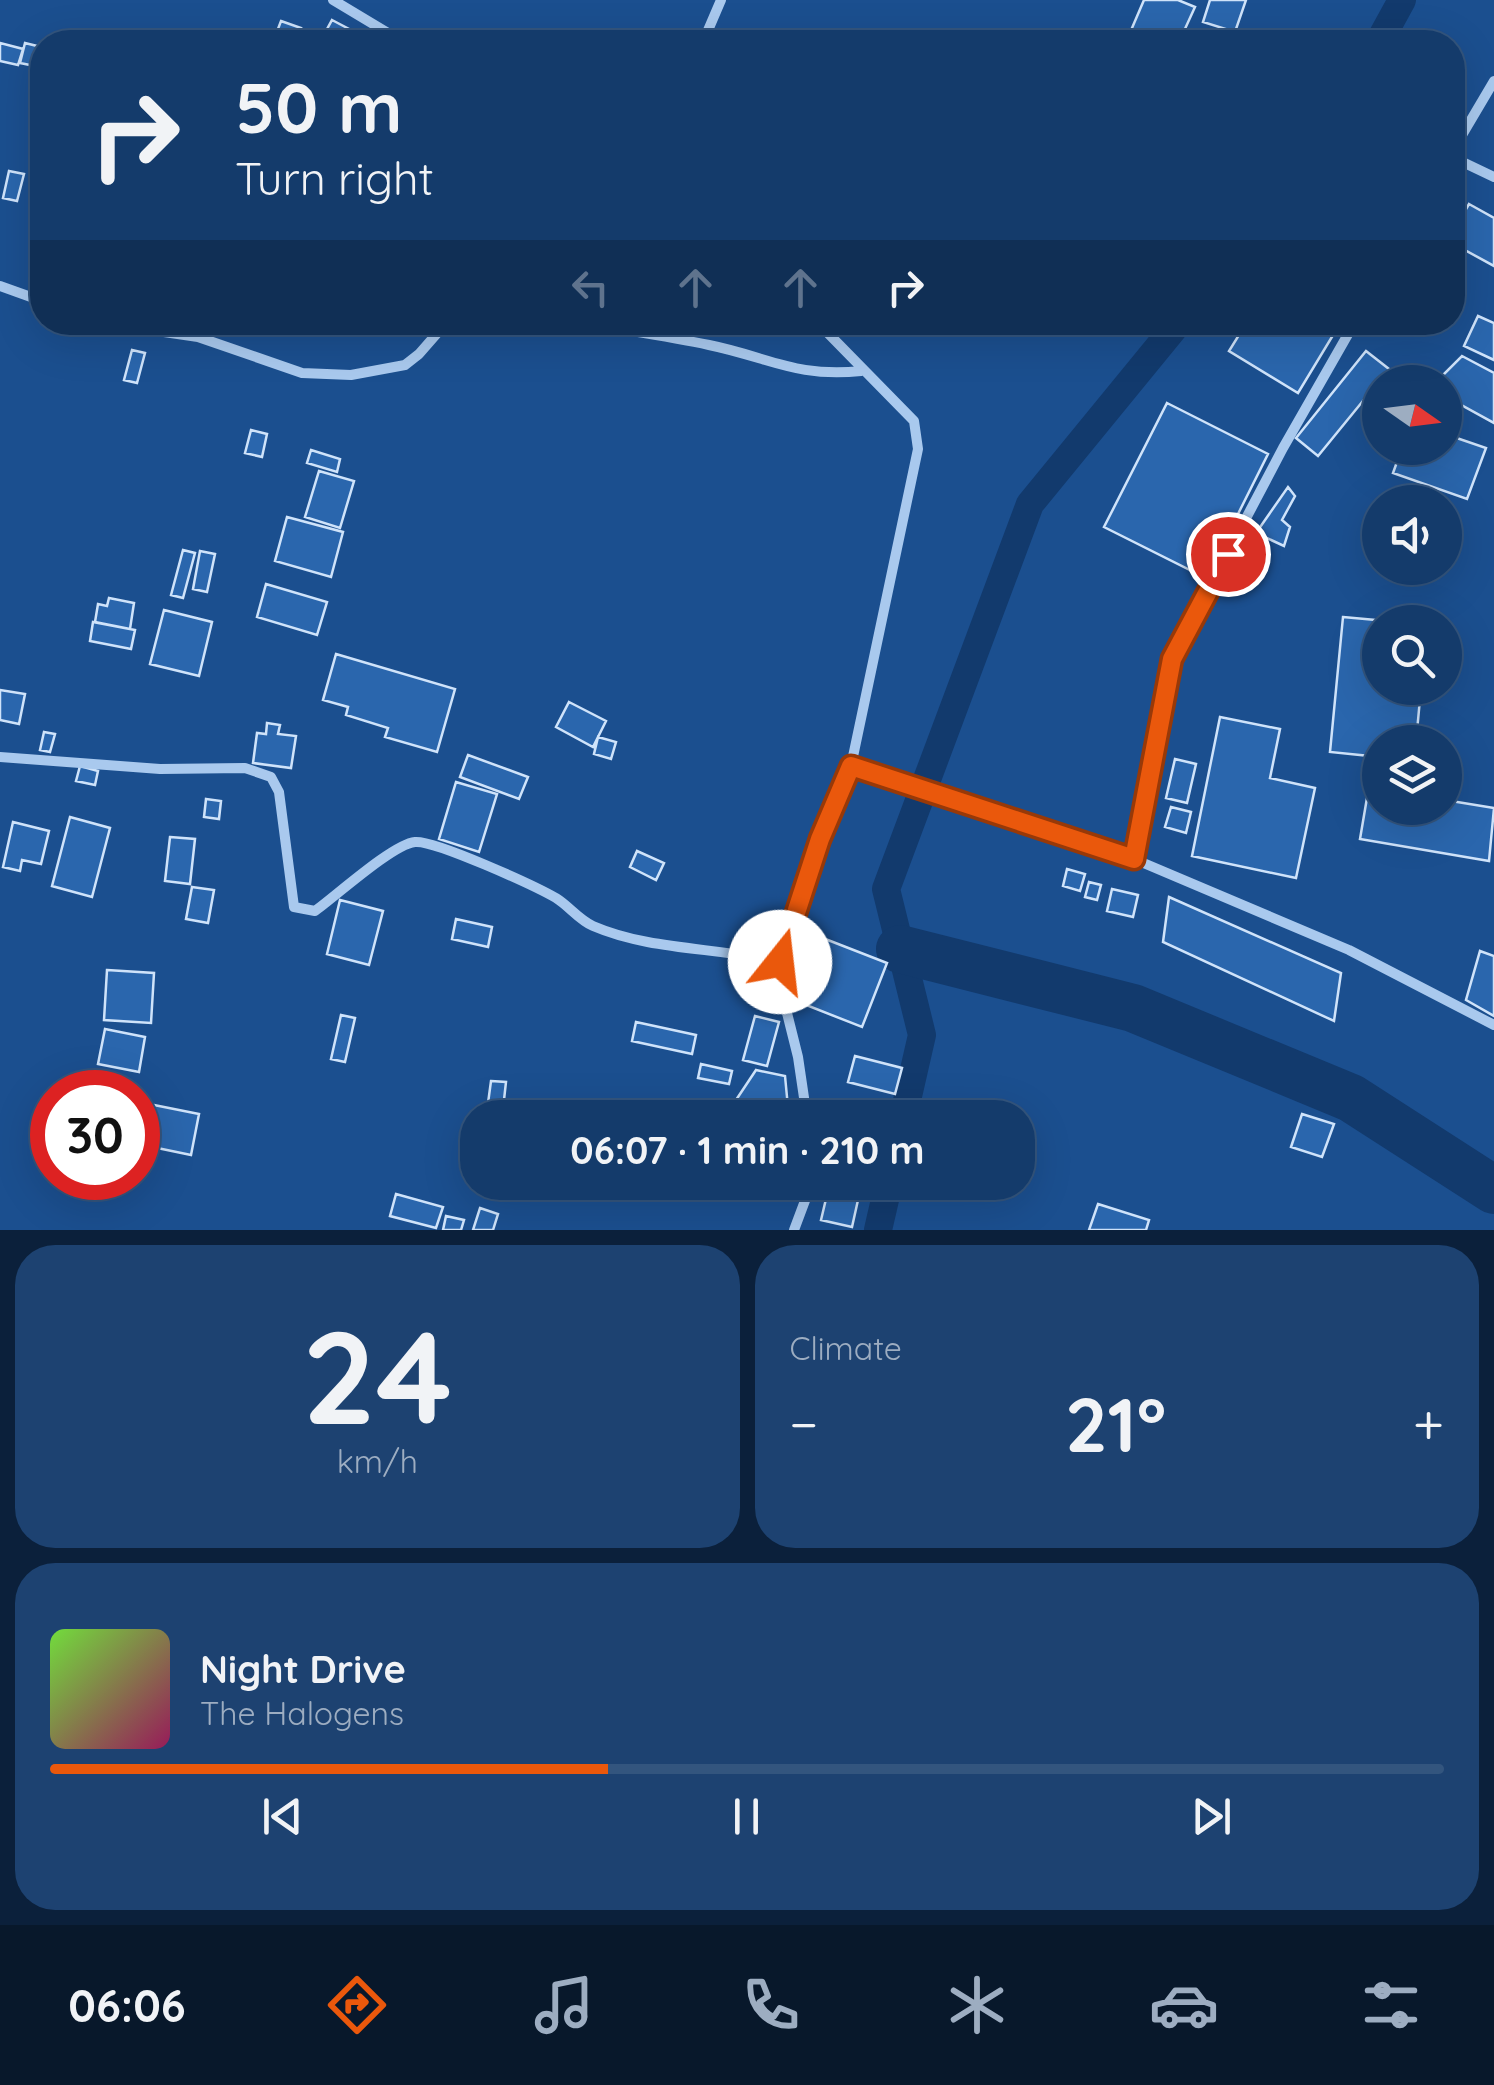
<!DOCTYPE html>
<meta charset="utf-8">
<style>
body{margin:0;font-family:Quicksand,sans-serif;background:#1d4271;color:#f1f3f6;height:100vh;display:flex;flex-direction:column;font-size:38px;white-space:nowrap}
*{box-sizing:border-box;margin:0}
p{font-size:32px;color:#9dadc1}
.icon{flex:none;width:55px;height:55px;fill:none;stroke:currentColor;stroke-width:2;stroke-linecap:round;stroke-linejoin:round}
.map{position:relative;height:1230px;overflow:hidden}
.drawer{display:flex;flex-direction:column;gap:15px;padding:15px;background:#0b203b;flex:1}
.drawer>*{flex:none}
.top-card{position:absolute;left:30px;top:30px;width:1435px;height:305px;border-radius:40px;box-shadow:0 10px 40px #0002,0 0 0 2px #33557e;background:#143b6b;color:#f1f3f6;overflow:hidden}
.needle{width:65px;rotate:104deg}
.controls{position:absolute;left:1362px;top:365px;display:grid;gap:20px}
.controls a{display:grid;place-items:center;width:100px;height:100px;border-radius:50%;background:#143b6b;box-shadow:0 10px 40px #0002,0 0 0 2px #33557e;font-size:50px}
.speed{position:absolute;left:30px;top:1070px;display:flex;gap:20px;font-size:50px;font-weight:700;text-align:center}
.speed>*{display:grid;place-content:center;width:130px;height:130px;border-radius:50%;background:#143b6b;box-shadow:0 10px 40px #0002,0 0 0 2px #33557e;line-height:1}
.speed .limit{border:15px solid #d22;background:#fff;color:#111}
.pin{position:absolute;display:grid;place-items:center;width:85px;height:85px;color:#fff;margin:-42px;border:5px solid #fff;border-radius:50%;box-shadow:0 2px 10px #0007}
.me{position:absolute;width:110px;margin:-55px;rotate:16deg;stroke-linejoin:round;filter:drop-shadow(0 0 8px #0008)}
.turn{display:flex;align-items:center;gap:35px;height:210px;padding:0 40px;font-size:45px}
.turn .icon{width:130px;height:130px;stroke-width:2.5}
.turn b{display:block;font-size:70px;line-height:85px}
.lanes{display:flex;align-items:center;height:95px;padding:0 40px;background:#0003;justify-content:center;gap:50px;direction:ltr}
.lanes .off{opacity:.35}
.big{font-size:75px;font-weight:700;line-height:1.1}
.drawer .widget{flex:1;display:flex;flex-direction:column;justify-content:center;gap:15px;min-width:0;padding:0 35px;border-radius:40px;background:#1d4271}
.drawer .dial{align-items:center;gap:0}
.dial b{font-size:130px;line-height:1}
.song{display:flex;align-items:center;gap:30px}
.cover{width:120px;height:120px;border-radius:15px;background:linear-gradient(135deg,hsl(100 70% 55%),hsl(330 70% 35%))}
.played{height:10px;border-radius:5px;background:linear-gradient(90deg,#ea580c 40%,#33557e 40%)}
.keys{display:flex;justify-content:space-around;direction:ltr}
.heat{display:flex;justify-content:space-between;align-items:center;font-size:55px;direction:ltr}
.drawer .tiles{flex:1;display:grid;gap:15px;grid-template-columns:1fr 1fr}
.widget:last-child{grid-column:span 2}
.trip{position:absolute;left:460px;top:1100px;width:575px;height:100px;border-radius:40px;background:#143b6b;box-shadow:0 10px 40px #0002,0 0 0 2px #33557e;font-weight:700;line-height:100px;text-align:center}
.tabs{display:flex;height:160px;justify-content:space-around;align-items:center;background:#08182b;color:#9dadc1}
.tabs .icon{width:70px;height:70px}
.tabs .on{color:#ea580c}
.tabs b{font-size:45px;color:#f1f3f6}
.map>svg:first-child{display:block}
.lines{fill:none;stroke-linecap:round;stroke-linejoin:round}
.canal{stroke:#123a6d;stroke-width:28}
.river{stroke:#123a6d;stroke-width:48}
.building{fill:#2a66ad;stroke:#cfe3fa;stroke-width:2.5}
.street{stroke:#a9c9ee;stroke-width:10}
.route-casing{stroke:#983908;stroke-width:25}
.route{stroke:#ea580c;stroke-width:18}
</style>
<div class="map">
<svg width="1494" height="1230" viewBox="0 0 1494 1230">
<rect width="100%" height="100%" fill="#1b4f8f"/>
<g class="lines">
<path class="canal" d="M 1379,42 L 1402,0
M 903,1118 L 922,1035 L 886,889 L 1030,504 L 1179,322
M 878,1230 L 889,1182"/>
<path class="river" d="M 900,949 L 1133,1008 L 1351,1098 L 1494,1190"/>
</g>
<path class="building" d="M 1144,0 L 1178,0 L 1195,7 L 1179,42 L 1146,42 L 1129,35 Z
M 1210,0 L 1246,0 L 1235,32 L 1203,22 Z
M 332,20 L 349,29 L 341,42 L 320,42 Z
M 281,21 L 301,28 L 296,42 L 273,42 Z
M 0,43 L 23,49 L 18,65 L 0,61 Z
M 25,43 L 41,47 L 35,66 L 20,63 Z
M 9,171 L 24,174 L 17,201 L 3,198 Z
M 1469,204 L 1494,218 L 1494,266 L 1452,243 L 1452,233 Z
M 39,265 L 42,266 L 42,298 L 32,295 Z
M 1478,316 L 1494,323 L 1494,360 L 1464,346 Z
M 1247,322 L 1341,322 L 1298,393 L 1229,351 Z
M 132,350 L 145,353 L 137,383 L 124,380 Z
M 1366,351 L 1389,369 L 1318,456 L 1296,438 Z
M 1462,356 L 1494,373 L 1494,423 L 1445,396 L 1445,382 L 1436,382 Z
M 1167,403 L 1268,454 L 1206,578 L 1104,527 Z
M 251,430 L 267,434 L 262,457 L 245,453 Z
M 1445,434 L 1486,448 L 1467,499 L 1393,473 L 1402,448 L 1445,448 Z
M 311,450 L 340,459 L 337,472 L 307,463 Z
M 319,471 L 354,481 L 340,528 L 305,517 Z
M 1288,487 L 1295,496 L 1282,520 L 1290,527 L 1284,546 L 1256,533 Z
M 287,517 L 343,532 L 331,577 L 275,561 Z
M 183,550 L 195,553 L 183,598 L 171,595 Z
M 200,551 L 215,554 L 207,592 L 193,589 Z
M 266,584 L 327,602 L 317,635 L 257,617 Z
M 109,598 L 134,603 L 130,629 L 95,622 L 98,604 L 107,606 Z
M 164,610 L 212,622 L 199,676 L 150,664 Z
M 1343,617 L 1398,622 L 1380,622 L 1380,688 L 1421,688 L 1416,742 L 1380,742 L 1380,757 L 1330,752 Z
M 93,622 L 135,630 L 131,649 L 90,641 Z
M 336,654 L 455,689 L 437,752 L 385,737 L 388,728 L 346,715 L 348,707 L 323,700 Z
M 0,690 L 25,694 L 19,724 L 0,720 Z
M 569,702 L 606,721 L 593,747 L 556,727 Z
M 1220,717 L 1280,729 L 1270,778 L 1315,788 L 1296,878 L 1192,856 Z
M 267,723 L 280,725 L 278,734 L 296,736 L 291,768 L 253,763 L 257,733 L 266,734 Z
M 44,732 L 55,734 L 50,752 L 40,750 Z
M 598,737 L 616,742 L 611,759 L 594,754 Z
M 468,755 L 528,777 L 519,799 L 460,777 Z
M 1175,759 L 1196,764 L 1187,803 L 1166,798 Z
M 80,766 L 98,771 L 95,785 L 76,781 Z
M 456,782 L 497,794 L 479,852 L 439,839 Z
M 1369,786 L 1380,788 L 1380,808 L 1445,808 L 1445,800 L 1494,808 L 1489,861 L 1360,839 Z
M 206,799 L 221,801 L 219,819 L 204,817 Z
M 1171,807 L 1191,812 L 1186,833 L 1165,827 Z
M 70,817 L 110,828 L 92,897 L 52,886 Z
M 13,822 L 49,831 L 41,864 L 22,860 L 20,871 L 3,867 Z
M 170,837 L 195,839 L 190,884 L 165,881 Z
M 637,851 L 664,863 L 656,880 L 630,867 Z
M 1067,869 L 1085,874 L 1080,891 L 1063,886 Z
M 1089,882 L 1101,885 L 1097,900 L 1085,897 Z
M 192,887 L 214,890 L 208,923 L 186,919 Z
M 1112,889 L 1138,895 L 1133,917 L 1107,911 Z
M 1169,897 L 1341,973 L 1334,1021 L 1163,942 Z
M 340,900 L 383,911 L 369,965 L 327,954 Z
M 456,919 L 492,927 L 488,947 L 452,939 Z
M 815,935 L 887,963 L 862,1027 L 791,999 Z
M 1480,951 L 1494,956 L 1494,1016 L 1466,1000 Z
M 107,970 L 154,973 L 151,1023 L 104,1020 Z
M 341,1015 L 355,1018 L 345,1062 L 331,1059 Z
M 755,1016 L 779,1022 L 767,1066 L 743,1060 Z
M 636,1022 L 696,1035 L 692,1054 L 632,1041 Z
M 105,1029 L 145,1037 L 139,1072 L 98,1064 Z
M 855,1056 L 902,1068 L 895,1094 L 848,1082 Z
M 701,1064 L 732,1071 L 729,1084 L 698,1078 Z
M 756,1070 L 785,1076 L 789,1118 L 724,1118 Z
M 491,1081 L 506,1082 L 502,1118 L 486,1118 Z
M 144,1103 L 199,1114 L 191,1155 L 138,1144 Z
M 846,1108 L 882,1118 L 843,1118 Z
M 1302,1114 L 1334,1124 L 1322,1157 L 1291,1147 Z
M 830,1182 L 862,1182 L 852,1227 L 821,1220 Z
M 396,1194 L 443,1207 L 436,1228 L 390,1216 Z
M 1098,1204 L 1149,1220 L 1146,1230 L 1089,1230 Z
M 480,1208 L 498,1214 L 493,1230 L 473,1230 Z
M 446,1216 L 464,1220 L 461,1230 L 443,1230 Z"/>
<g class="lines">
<path class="street" d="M 333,0 L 403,42
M 703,42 L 721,0
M 1452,152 L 1494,81
M 1452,157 L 1494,177
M 0,286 L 42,301
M 96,322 L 198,337 L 302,373 L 351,375 L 405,365 L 419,354 L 447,322
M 578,322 C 622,330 666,336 709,345 C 768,357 797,378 861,371
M 0,757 L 160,769 L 245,768 L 271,777 L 279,792 L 294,907 L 315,911 C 336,896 393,844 415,842 C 435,840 535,886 556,898 C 569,906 579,920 593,926 C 651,951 719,947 779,962
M 851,766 L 1134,859 L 1349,950 L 1494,1025
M 1134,859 L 1172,659 L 1283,448 L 1355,322
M 807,1118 L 798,1057 L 781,989 L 779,962 L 820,839 L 851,766 L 918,449 L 914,421 L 817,322
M 794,1230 L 812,1182"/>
</g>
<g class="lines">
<defs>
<path id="route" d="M 780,962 L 820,839 L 851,766 L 1134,859 L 1172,659 L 1228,554"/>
</defs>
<use href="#route" class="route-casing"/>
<use href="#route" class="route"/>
</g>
</svg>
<div class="controls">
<a><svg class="needle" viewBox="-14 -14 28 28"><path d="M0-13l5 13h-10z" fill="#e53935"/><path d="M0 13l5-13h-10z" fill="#9dadc1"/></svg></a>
<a><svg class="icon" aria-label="sound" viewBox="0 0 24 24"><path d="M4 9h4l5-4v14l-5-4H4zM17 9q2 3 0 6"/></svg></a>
<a><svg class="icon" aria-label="search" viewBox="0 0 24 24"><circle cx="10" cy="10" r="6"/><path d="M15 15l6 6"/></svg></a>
<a><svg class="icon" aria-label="layers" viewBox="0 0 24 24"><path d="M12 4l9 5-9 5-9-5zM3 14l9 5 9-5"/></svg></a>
</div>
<div class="speed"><div class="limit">30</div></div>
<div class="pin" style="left:1228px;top:554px;background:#d93025"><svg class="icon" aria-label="arrive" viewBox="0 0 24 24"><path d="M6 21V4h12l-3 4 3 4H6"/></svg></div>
<svg class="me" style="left:780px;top:962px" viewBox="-20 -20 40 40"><circle r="19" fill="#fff"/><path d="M0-13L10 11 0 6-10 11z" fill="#ea580c"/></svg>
<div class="trip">06:07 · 1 min · 210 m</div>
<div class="top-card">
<div class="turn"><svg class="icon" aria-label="right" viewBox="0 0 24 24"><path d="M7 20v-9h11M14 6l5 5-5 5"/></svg><div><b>50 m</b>Turn right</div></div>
<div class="lanes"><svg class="icon off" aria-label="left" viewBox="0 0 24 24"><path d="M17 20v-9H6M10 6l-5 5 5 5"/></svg><svg class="icon off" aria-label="ahead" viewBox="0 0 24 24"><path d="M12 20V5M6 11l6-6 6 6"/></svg><svg class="icon off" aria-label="ahead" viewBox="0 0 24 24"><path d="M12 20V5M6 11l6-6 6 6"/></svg><svg class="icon" aria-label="right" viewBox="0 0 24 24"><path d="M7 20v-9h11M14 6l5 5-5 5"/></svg></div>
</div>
</div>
<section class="drawer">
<div class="tiles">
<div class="widget dial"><b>24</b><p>km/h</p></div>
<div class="widget"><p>Climate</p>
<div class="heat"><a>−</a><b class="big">21°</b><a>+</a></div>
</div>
<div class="widget">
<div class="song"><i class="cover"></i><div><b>Night Drive</b><p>The Halogens</p></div></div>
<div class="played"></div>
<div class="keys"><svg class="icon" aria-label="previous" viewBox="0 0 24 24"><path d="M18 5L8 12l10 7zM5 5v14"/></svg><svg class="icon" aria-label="pause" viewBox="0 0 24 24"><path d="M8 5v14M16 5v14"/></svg><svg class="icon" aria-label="next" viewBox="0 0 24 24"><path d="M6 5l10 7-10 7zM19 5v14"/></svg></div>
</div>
</div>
</section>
<nav class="tabs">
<b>06:06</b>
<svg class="icon on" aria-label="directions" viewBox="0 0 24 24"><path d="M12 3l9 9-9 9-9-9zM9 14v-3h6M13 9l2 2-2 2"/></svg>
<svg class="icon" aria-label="music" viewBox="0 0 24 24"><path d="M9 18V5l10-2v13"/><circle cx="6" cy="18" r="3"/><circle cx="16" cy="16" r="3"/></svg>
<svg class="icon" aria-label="phone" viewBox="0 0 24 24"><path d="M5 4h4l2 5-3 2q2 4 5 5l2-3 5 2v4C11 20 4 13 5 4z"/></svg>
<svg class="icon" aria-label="climate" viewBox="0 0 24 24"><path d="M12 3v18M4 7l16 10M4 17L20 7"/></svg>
<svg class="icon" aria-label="car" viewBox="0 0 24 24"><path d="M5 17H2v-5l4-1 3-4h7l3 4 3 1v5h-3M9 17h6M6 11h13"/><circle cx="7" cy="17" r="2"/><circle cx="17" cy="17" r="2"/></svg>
<svg class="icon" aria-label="filters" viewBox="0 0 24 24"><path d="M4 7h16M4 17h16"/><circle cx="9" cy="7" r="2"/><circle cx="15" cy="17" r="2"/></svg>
</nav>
